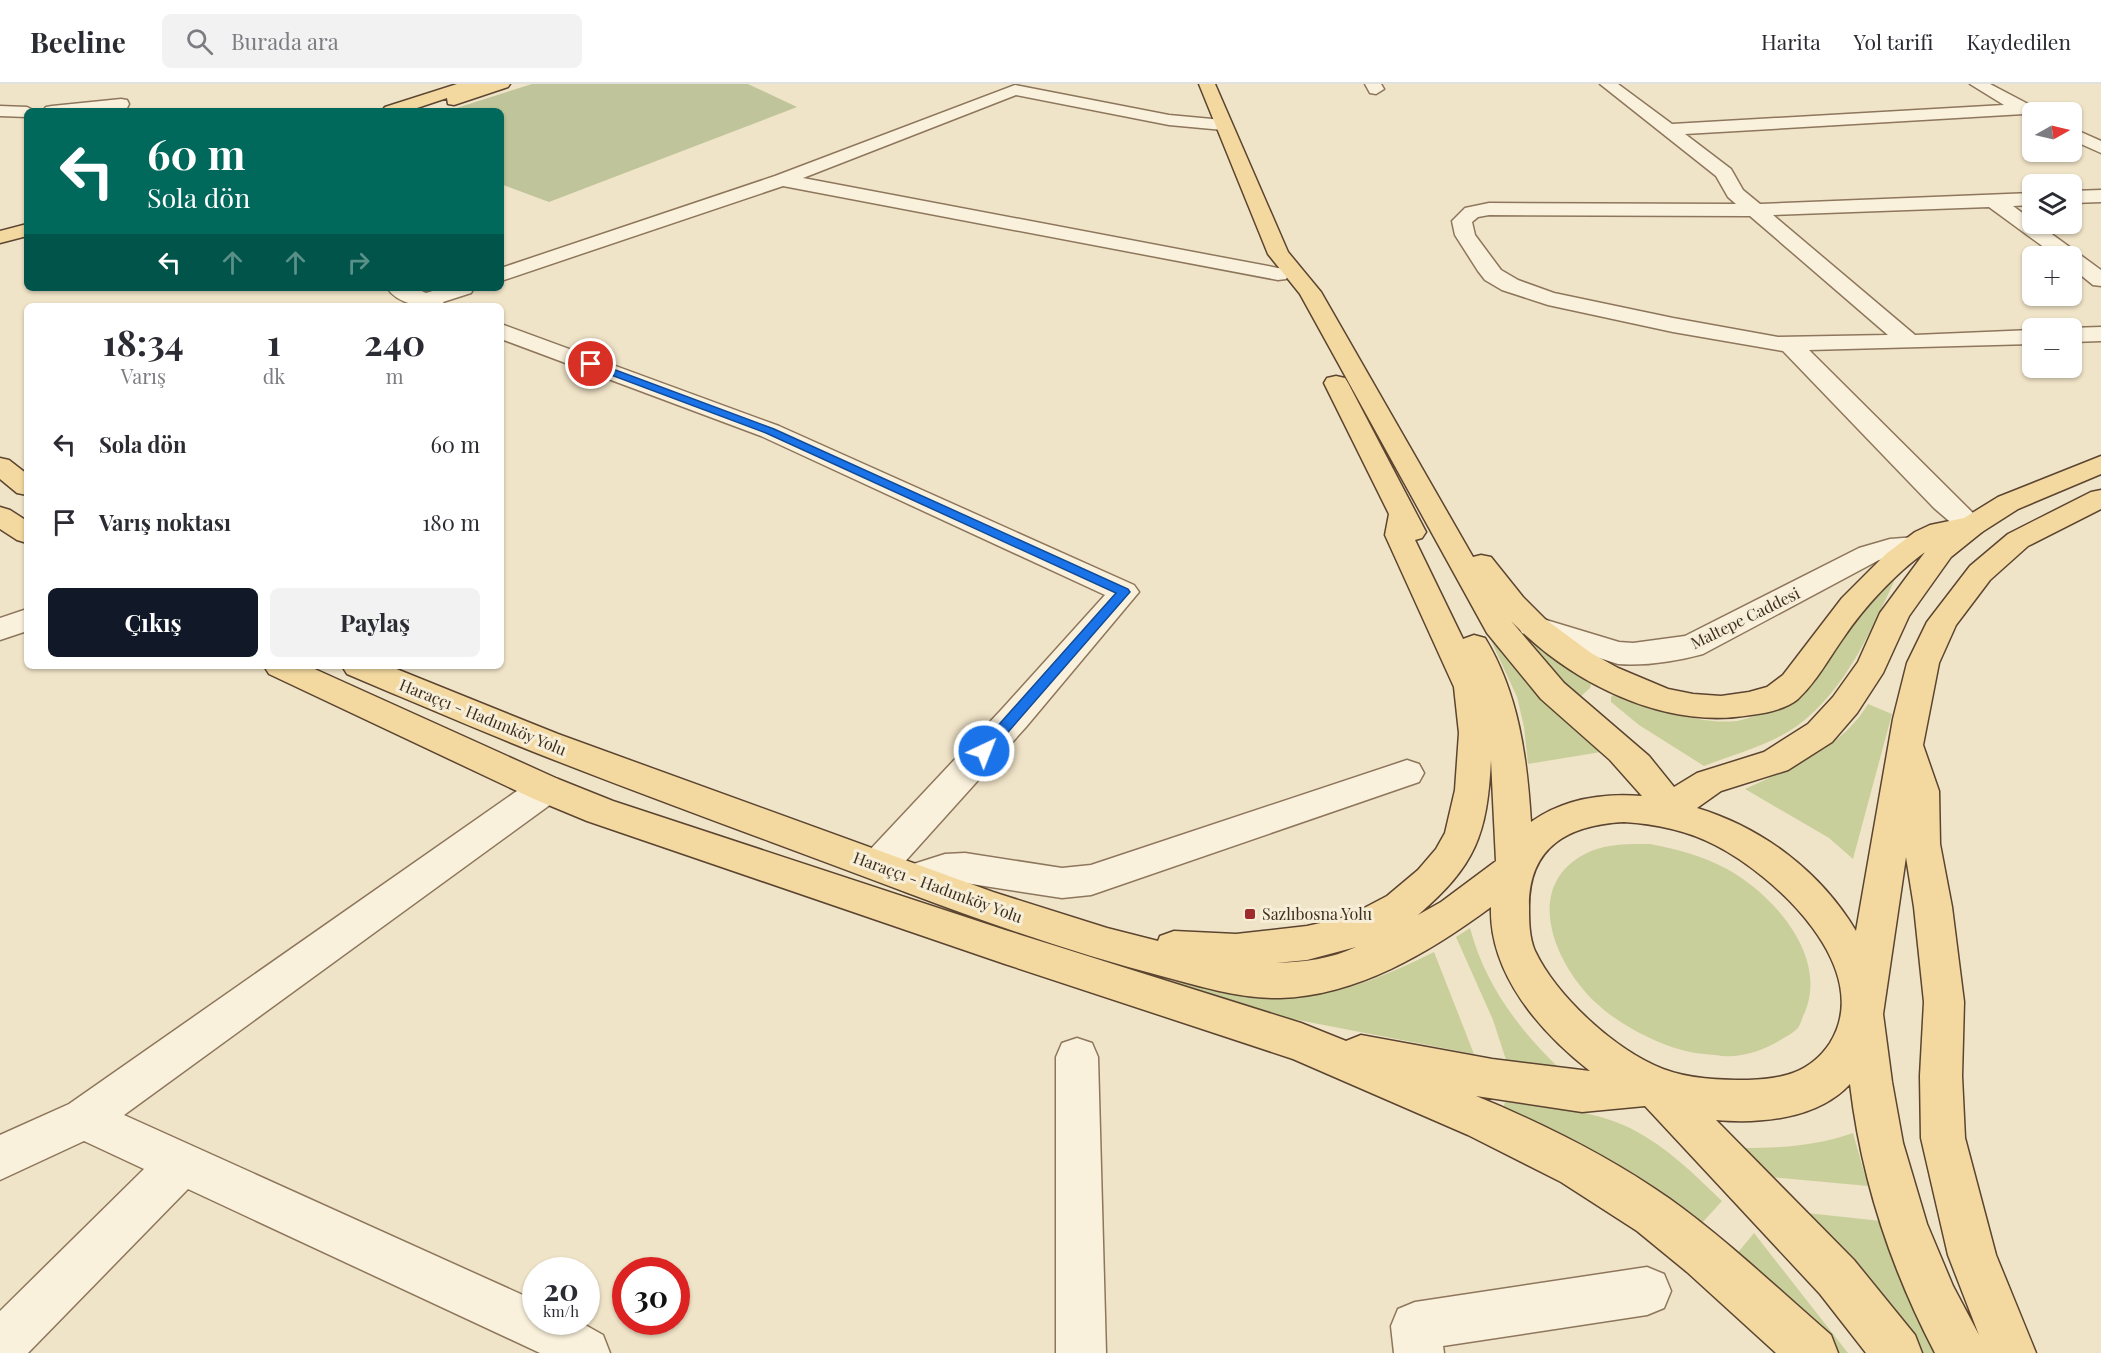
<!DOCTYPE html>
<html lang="tr">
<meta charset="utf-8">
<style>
:root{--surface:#fff;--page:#f2f2f3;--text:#2b2b33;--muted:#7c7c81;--line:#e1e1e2;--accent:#111827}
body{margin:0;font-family:"Playfair Display",serif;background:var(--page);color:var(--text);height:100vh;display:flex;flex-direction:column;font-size:22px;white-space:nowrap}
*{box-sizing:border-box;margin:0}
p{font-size:20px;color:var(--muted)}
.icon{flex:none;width:33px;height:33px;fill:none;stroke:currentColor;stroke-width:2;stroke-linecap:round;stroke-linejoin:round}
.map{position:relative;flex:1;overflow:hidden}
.side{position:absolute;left:24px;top:219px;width:480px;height:366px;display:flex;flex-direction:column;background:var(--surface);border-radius:9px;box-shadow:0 2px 4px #0004}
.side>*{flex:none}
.banner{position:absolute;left:24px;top:24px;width:480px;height:183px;border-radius:9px;box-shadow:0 2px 4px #0004;background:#00695c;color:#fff;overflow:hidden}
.needle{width:39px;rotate:82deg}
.controls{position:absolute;left:2022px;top:18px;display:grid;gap:12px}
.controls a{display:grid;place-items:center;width:60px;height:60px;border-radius:9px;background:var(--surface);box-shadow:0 2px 4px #0004;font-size:30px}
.speed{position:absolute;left:522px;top:1173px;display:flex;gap:12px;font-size:30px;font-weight:700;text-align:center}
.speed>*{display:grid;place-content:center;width:78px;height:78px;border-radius:50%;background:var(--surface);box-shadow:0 2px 4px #0004;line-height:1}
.speed small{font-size:15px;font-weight:400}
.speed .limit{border:9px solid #d22;background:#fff;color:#111}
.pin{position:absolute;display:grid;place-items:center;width:51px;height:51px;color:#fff;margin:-26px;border:3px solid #fff;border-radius:50%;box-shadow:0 2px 6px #0007}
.me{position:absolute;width:66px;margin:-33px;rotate:43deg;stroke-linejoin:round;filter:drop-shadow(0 0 4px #0008)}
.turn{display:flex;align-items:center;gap:21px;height:126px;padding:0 24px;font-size:27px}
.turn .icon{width:78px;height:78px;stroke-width:2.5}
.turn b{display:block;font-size:42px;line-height:51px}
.lanes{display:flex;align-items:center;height:57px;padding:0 24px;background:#0003;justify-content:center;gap:30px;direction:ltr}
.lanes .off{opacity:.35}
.eta{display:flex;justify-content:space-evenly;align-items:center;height:102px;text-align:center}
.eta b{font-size:36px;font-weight:700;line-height:42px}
.primary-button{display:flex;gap:12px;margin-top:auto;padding:12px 24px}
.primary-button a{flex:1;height:69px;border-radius:9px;background:var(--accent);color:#fff;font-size:24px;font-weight:700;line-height:69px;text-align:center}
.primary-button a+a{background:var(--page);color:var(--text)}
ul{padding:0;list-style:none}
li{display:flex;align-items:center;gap:18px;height:78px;padding:0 24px}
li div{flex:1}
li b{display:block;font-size:22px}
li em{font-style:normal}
header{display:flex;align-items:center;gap:36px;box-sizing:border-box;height:84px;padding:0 30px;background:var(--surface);border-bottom:2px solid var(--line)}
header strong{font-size:28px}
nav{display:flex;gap:33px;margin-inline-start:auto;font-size:21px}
.search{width:420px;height:54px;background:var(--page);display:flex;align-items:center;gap:15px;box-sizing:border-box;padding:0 21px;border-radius:9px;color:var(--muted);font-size:22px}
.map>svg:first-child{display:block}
.green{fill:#c9cf9b}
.cemetery{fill:#bfc49a}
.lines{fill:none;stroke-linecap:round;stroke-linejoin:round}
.minor-casing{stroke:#8d765c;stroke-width:3}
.major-casing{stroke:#5b4430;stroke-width:3}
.minor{fill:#faf1dc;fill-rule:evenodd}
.major{fill:#f3d9a0;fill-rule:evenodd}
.route{fill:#1a73e8;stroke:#114b97;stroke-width:1.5}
.poi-dot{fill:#9e2a2b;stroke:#f7eed8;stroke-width:2}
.labels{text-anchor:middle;stroke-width:6;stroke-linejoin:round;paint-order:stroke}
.street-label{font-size:16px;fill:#3d2e20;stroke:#f7eed8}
.poi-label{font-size:16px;fill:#3d2e20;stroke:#f7eed8;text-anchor:start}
</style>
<header>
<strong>Beeline</strong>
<div class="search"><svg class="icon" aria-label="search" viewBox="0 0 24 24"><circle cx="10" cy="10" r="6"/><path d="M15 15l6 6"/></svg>Burada ara</div>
<nav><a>Harita</a><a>Yol tarifi</a><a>Kaydedilen</a></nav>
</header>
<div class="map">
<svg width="2101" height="1269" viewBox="0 0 2101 1269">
<rect width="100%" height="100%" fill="#f0e4c8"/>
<!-- green -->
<path class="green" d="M1899,487C1873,541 1848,605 1797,642C1770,661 1735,670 1704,682L1639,641L1611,618V613L1618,606C1655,623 1695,641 1737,637C1748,635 1758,630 1768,627Z
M1483,539L1538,608L1601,668L1528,680L1524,643L1517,613Z
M1523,548L1593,594L1590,604L1579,614L1551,585Z
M1868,620L1892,630L1853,775L1829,754L1745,705C1791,683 1841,665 1868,620Z
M1650,760C1677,765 1703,772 1727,785C1774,811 1828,872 1805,928C1802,933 1801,941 1797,945C1793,949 1787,952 1782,955C1766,966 1742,974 1722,972C1709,970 1694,970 1682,966C1652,958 1617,939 1595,918C1556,881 1522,805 1583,771C1604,759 1628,760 1650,760Z
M1470,844C1485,900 1517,943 1558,983L1557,988L1507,979L1493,936L1456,853Z
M1434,868L1474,970L1241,925L1167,903L1171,897C1211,904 1263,914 1304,911C1350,908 1393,888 1434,868Z
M1506,1016C1548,1023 1594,1026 1632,1045C1667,1063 1694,1090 1722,1117L1693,1149L1500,1031Z
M1853,1049L1868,1102L1770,1093L1741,1064C1780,1064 1816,1062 1853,1049Z
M1807,1129L1881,1137L1938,1269H1922Z
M1754,1149L1848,1269H1830L1730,1178Z"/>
<!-- cemetery -->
<path class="cemetery" d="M532,0H748L797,23L549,118L501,100V27H447Z"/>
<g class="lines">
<!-- minor casing -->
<g class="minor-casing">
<path id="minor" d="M1365,0H1381L1384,5L1376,10L1370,9Z
M1600,0H1618L1672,40L2004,21L1970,0H1990L2030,21L2033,25L2030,29L2024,30L1685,50L1731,85L1743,106L1760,120L2032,109V121L2013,122L2032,136V140H2038L2101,186V202L2093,201L2072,184V172H2056L1989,123L1773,131L1915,251L2032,246V260L1809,266L1986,442L1982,448L1972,451L1962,448L1934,424L1783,267L1673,248L1548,221L1502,206L1485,196L1478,187L1455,151L1452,137L1465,124L1489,119L1736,120L1728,113L1716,92ZM1489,131L1750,132L1888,251L1778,253L1673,234L1554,209L1518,196L1501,186L1475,151L1472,138L1478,133Z
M1015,1L1169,31L1223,36L1229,37L1232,41L1229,45L1223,46L1169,41L1016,11L803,94L1278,184L1286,185L1289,190L1286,195L1278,196L783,102L501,197V184L775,92Z
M121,15L127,16L129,20L127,24L102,27H43L46,23L52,22Z
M0,22L27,23L35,27H27V33L0,32Z
M2072,44L2101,57V69L2072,56Z
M2101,106V118L2072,119V107Z
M387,204H415L426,209L442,204H474L471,209L443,218L445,222C425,222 400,223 387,204Z
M501,240L779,342L1134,501L1139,508L1026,643L892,792L879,796L866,792L861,781L866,770L1002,625L1105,511L761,352L501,255Z
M2101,243V257L2072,258L2070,244Z
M1916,453L1926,456L1930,462L1926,468L1879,476L1703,570C1677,577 1645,582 1618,580L1522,549L1518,542L1522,535L1533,532L1619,558L1633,559L1685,552L1859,464L1890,455Z
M27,525V547L0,556V534Z
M1407,676L1419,680L1424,689L1419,698L1091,811L1062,814L965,799L945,800L914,810L901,806L895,795L901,784L945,770L965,769L1062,784L1091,781Z
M546,692L558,695L563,705L558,715L124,1031L536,1217V1238H580L603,1251L610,1269H540L188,1105L28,1269H0V1227L144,1085L84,1057L0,1096V1051L69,1020L534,695Z
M1077,954L1092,959L1098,973L1106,1269H1056V973L1062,959Z
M1647,1183L1664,1190L1671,1207L1664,1224L1647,1231L1443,1262L1444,1269H1394L1391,1242L1398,1225L1415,1218Z"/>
</g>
<!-- major casing -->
<g class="major-casing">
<path id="major" d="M457,0H510L508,3L454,21L448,20L447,14L408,27H382L385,23Z
M1199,0H1215L1288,168L1321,208L1473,473L1481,471L1491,473L1523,513L1545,535L1591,569L1618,584L1668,605L1693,610L1721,612L1749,608L1767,603L1783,591L1842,514L1886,470L1915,448L1930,441L1964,434L1998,413L2101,372V390L2018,425L1982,448L1951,473L1909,532L1883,589L1857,629L1832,658L1788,686L1721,707L1697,724C1763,744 1821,788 1856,847L1893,635L1907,579L1927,538L1970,482L2008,450L2091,408L2101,406V425L2028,462L1990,496L1956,541L1939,579L1923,661L1939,707L1940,760L1952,823L1964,918L1962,992L1965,1054L1996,1171L2036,1269H1935C1891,1185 1861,1094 1850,1000C1818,1035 1760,1040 1716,1036L1854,1176L1915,1251L1922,1269H1866L1820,1210L1645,1022L1582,1028L1476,1012C1544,1040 1610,1073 1670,1115C1727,1156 1778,1205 1831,1251L1838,1269H1776L1687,1188L1637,1147L1561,1098L1468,1051L1293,975L1005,880L587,737L534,715L269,590L264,582H308L558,695L613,717L1005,846L1301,939L1346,957L1361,951L1492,975L1590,987C1540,948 1489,890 1491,823C1430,868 1357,912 1280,914C1241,915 1202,903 1165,893C1078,870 993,841 908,809C784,762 658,717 534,668C471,643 409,616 347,590L342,582H389L558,650L993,808L1107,844L1158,857L1160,852L1174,847L1236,850L1307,842L1347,833L1387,812L1418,786L1436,765L1445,749L1455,706L1459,649L1454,603L1385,451L1389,430L1324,299L1327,294L1336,292L1345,294L1348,299L1426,448L1422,454L1415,456L1463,555L1474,551L1485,554C1519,610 1527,674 1531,738C1563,715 1604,709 1642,712L1610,676L1541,615L1487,549L1300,210L1268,170ZM1925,468L1880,529L1858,578L1833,613L1808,640L1764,668L1697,689L1674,703L1649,672L1564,599L1511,537C1571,599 1664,646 1751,631C1767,629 1786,625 1798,615C1817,597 1829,574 1844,553C1865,522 1895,490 1925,468ZM1491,676L1496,777L1441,818L1418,831C1476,781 1487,751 1491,676ZM1624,738C1656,740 1686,746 1715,761C1776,792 1876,885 1830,959C1810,989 1782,995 1748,996C1720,996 1689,995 1663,985C1615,966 1557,913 1535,867C1529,853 1529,837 1529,822C1529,762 1569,741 1624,738ZM1906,773L1914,823L1924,918L1920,992L1921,1054L1948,1171L1979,1251L1953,1202L1927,1140L1903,1059L1892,998L1883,930ZM1356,863C1331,875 1304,878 1276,879L1307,876Z
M27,140V152L0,159V147Z
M0,374L9,376L27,390V411L17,409L0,395Z
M0,423L10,426L27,437V459L17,456L0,445Z"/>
</g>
<!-- minor -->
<use href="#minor" class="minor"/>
<!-- major -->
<use href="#major" class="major"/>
</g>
<!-- route -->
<path class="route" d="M587,278H594L774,345L1128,505L1130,508L989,670H979L977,667L979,663L1116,509L766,349L587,282Z"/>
<!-- markers -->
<rect class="poi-dot" x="1244" y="824" width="12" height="12" rx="3"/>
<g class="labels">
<!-- street labels -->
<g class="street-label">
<text transform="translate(1745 534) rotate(-26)" y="6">Maltepe Caddesi</text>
<text transform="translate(483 633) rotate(22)" y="6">Haraççı - Hadımköy Yolu</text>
<text transform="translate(938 803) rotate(20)" y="6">Haraççı - Hadımköy Yolu</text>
</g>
<!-- poi labels -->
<g class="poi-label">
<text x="1262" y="836">Sazlıbosna Yolu</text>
</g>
</g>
</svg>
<div class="controls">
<a><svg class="needle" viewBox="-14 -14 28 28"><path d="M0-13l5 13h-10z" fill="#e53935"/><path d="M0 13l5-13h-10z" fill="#7c7c81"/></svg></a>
<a><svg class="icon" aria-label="layers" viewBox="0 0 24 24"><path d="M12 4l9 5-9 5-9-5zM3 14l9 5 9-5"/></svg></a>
<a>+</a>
<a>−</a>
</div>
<div class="speed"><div>20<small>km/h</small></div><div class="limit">30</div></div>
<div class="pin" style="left:591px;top:280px;background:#d93025"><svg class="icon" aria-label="arrive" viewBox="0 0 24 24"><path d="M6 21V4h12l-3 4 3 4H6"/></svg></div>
<svg class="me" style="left:984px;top:667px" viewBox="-20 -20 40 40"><circle r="17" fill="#1a73e8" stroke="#fff" stroke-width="3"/><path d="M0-11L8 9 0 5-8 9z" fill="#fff"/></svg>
<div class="banner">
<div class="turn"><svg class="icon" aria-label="left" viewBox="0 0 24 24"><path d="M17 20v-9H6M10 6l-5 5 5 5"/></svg><div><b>60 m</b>Sola dön</div></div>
<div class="lanes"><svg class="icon" aria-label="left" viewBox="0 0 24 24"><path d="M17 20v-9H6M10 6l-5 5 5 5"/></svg><svg class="icon off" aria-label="ahead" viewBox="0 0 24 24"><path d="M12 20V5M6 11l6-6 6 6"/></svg><svg class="icon off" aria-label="ahead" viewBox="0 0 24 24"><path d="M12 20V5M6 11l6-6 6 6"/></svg><svg class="icon off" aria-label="right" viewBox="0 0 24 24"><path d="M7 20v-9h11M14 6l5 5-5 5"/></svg></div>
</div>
<section class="side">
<div class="eta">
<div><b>18:34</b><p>Varış</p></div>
<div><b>1</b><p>dk</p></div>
<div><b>240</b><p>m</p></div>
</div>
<ul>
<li><svg class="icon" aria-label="left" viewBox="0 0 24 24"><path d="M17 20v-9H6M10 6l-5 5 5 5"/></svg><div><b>Sola dön</b></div><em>60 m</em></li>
<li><svg class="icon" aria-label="arrive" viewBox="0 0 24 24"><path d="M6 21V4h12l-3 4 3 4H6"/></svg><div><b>Varış noktası</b></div><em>180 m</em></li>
</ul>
<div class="primary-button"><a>Çıkış</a><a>Paylaş</a></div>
</section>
</div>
